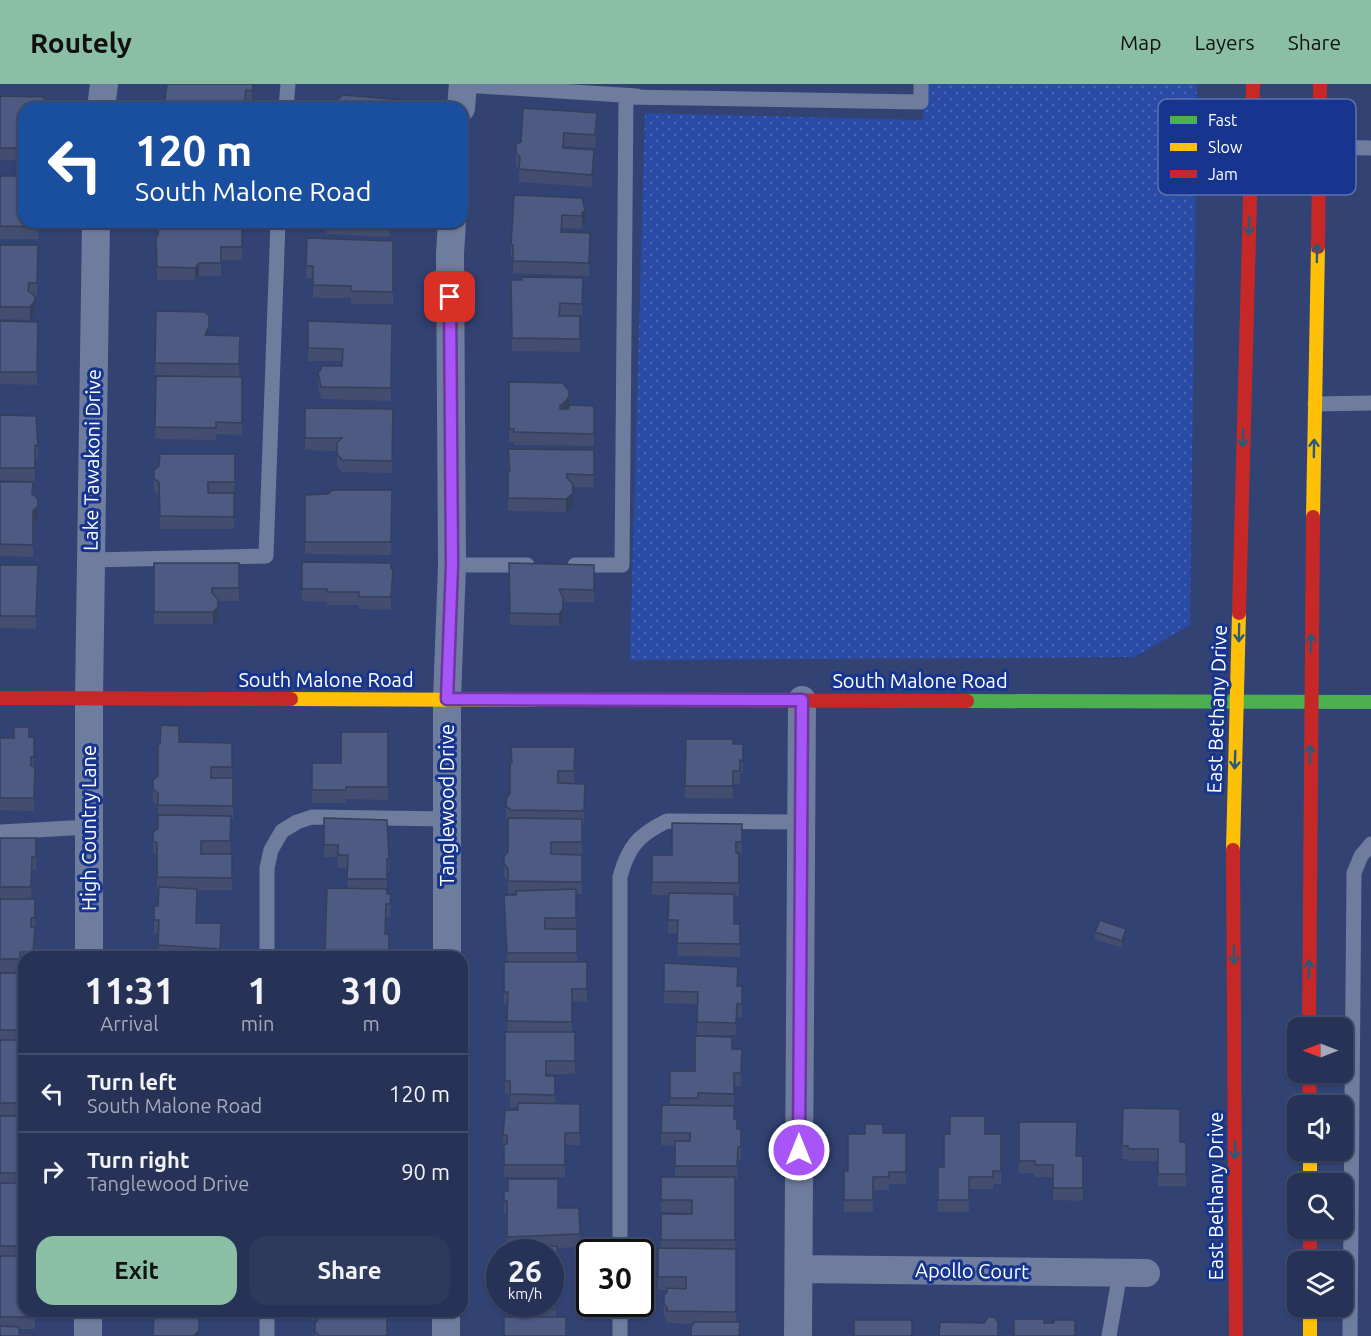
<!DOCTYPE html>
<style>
:root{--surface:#263256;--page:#2e3a5c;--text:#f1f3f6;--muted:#a4aab9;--line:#424d6c;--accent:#8abfa5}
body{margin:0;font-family:Ubuntu,sans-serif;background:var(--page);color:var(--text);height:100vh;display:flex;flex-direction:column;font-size:22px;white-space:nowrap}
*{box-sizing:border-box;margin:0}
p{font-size:20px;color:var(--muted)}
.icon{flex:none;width:33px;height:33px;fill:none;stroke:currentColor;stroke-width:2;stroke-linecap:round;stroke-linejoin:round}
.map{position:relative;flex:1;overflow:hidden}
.sheet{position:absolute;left:18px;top:867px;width:450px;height:366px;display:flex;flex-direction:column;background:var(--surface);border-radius:18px;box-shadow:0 2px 4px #0004,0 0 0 2px var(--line)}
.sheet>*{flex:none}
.hud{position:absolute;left:18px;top:18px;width:450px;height:126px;border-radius:18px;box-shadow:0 2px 4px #0004,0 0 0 2px var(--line);background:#1a4fa0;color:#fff;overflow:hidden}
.needle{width:39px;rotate:270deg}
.tools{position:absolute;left:1287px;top:933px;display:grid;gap:12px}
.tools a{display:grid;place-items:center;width:66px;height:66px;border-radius:12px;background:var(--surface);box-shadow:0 2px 4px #0004,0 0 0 2px var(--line);font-size:30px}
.speed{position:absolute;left:486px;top:1155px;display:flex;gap:12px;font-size:30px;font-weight:700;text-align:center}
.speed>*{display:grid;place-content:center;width:78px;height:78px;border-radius:50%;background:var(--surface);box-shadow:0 2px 4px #0004,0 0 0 2px var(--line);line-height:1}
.speed small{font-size:15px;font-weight:400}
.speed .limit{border:3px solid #111;border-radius:9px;background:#fff;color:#111}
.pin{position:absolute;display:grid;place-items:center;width:51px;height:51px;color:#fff;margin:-26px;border-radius:12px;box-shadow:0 3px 9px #0006}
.me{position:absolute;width:66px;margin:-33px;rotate:0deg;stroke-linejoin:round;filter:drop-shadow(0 0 4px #0008)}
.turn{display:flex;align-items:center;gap:21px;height:126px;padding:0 18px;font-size:27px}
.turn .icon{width:78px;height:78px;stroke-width:2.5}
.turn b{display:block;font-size:42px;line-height:51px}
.eta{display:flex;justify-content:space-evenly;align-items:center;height:102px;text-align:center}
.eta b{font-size:36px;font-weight:600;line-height:42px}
.action{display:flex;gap:12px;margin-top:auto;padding:12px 18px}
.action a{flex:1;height:69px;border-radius:18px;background:var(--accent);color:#111;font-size:24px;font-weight:600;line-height:69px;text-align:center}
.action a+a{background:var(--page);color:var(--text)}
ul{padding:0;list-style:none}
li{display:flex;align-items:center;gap:18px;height:78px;padding:0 18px;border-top:2px solid var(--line)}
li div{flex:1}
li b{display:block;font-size:22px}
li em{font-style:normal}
header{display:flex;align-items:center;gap:36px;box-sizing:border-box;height:84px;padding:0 30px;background:var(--accent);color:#111}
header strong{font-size:28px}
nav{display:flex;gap:33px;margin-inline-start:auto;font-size:21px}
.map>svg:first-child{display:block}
.grass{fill:url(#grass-dots)}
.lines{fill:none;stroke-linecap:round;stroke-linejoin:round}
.lane{stroke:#6e7c9e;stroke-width:15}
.street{stroke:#6e7c9e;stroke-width:28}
.fast{stroke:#4caf50;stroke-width:14}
.slow{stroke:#ffc107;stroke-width:14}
.jam{stroke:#c62828;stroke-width:14}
.wall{fill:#424d6f}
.shaded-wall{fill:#363f5a}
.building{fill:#4d5a81;stroke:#363f5a;stroke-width:1.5}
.oneway{stroke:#275a7b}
.route-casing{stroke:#6d37a1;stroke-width:15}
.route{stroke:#a855f7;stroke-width:10}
.labels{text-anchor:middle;stroke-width:6;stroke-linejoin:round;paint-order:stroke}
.street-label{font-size:20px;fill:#fff;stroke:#17358e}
.key{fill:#17358e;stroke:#5d72b0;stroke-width:1.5}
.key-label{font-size:16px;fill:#fff}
</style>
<header>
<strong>Routely</strong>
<nav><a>Map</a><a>Layers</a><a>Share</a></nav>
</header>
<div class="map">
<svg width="1371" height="1252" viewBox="0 0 1371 1252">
<defs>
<pattern id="grass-dots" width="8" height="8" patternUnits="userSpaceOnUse" patternTransform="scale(1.5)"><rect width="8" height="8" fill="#2a4ba5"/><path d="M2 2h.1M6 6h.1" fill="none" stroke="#4a66b2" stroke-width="1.8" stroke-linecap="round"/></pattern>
</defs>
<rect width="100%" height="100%" fill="#324273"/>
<!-- grass -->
<path class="grass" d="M925,0H1197L1190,541L1134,573L630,576L645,29L923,36Z"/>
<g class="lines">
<!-- lane -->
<path class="lane" d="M463,1L637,12
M286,24L288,0
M1319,63L1371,64
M1315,320L1371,319
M91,476L266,472L278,138
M452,481H527
M575,481H622L626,13L921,18V0
M0,748L89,743
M267,873V784L271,766L282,747L297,738L312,733L447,735
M620,1168V793C628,763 638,751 667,737L802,738
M267,1252V1227
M620,1252V1220
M1109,1252L1120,1189
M1350,1252L1354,789L1361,772L1371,760"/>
<!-- street -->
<path class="street" d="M101,24L104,0
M461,24L463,0
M89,873V615L96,138
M447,873V615L452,481L450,169L452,138
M799,1185L1146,1189
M88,1252V1227
M446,1252V1227
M798,1252L802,616"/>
<!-- fast -->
<path class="fast" d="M967,617L1371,618"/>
<!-- slow -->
<path class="slow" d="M1313,433L1318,163
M291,615L537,616
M1233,766L1239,529
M1310,1066V1100
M1310,1222V1252"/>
<!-- jam -->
<path class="jam" d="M1318,163L1320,0
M1239,529L1253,0
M0,614L291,615
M537,616L967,617
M1233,766L1236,1252
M1309,944L1313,433
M1309,988L1310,1022
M1310,1144V1178"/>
</g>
<!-- wall -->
<path class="wall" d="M167,0H255L252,19L246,18V24H164Z
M0,12L24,24V76H0Z
M597,42L595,64L564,62V64L594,79L592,103L519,98V85L516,82V60Z
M0,92L39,138L38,155H0Z
M582,114L585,139L582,141V145L562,144V148L590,149L589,192L513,189V173H511V161Z
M242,138V176H221V192H199L195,196H157L156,152Z
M326,138H390V153L326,150Z
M307,154L393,157V220H351V214H313V194H306Z
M0,161H38L37,212H34L35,229L30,236L0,235Z
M583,194L582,232H560H580V268L512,267L511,196Z
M156,227L209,251L240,252L239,293L155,291Z
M0,237L38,238L37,301L0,300Z
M308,237L392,240L391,317L321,315L318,300V288L321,286L342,282V277H308Z
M156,292L242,293V351L216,350V356L155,355Z
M509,298L569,323L594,322V362L514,361V358H509Z
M305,324L393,325L392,389L342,388L337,383V367L305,366Z
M0,331L38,362V374H35V397L0,396Z
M508,365L594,366V403H573V422L566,428L508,427Z
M235,370L234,445H160L159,410L154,407V386Z
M0,398L33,410L38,435L33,440V473L0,472Z
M392,406L391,471L305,470V411Z
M302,478L391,485L393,498L391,526L359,525V521H327V518L302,517Z
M154,479H239V517H218V536L213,540H154Z
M509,479L594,481V518H563V537L559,542L510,541Z
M0,481H38L36,545L0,544Z
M388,648V716L346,715V719H312V679H341Z
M34,653V683H35L34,727L0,726V654Z
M686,655L733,660H743V689H740V700H733V715L685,714Z
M179,658L232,659V694H233V735H231L230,770L201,769L232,770V806H197L196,839H221L220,873H158L159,849H154V822H158L159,805H157V771L153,769V748L158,745V722L153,717V696L158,692L160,660Z
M511,663H575L574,699L585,700L584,739H582V810H576V845H577V878H587V918L572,917V948H575V990H546V992H555V1019L580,1020V1061H565V1093H504V1063H503V1051L518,1026V1023H510V1010H505V948H507L508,920H504V878H507L504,811H516V809H508V797L504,793V772L508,768V736L506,734V722L510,710Z
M324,734L389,775V788H387V810H391L390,833H386L385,850H389V873H325V867L347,805L348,784H338V773H324Z
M742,740V770H739V812H734V840H740V873L677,872L678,849H668L669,811H652V771H672Z
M0,754H36V785H32L31,815H35V856L34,873H24V880H20V888H0Z
M1095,848L1126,851L1122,864L1095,855Z
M0,889H24V1031H0Z
M738,902L742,915V933H737L736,951H697V920L664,919V907Z
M732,965H742L741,1002H734V1035L737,1045H741V1076H738L737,1095H735V1165H736V1238L693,1240L667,1239V1235L664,1232V1211L667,1208V1206H658V1193L661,1164V1130H692V1129L661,1128V1093H675V1062L661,1061V1049L670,1021V987H695Z
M1123,1024L1180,1058H1186V1102H1158V1077H1128V1075H1122Z
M0,1032H24V1227H35V1245H19V1250L0,1252Z
M1019,1038L1077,1072H1083V1117L1053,1116V1093H1035V1089H1019Z
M883,1049H906V1100H889V1106H873V1128H844V1087H848Z
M985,1050H1001V1100H993V1105H969V1128H938V1083H944Z
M504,1107L558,1124H579L580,1163L557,1164L556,1233H519V1220H550L507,1162V1130H504Z
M153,1227H236V1233L196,1232L199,1252L154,1232Z
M310,1227H385L387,1252H315V1239L317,1237V1236H310Z"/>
<!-- shaded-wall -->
<path class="shaded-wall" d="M253,0H255L252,19V7Z
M246,6V24H244Z
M594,66V79L592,103V91Z
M585,126V139L582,141V129Z
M199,179V192L195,196V184Z
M35,217V229L30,236V223Z
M209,242V254L205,251Z
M569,313V326L562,334V321Z
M573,409V422L566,428V415Z
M38,422V435L33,440V473V427Z
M393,485V498L391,526V513Z
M218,523V536L213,540V528Z
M563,525V537L559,542V530Z
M35,843V856L33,873V868Z
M1126,845V851L1122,864V857Z
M199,1247V1252H195V1250Z"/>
<!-- building -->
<path class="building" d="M167,0H253L252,7L246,6L244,24H227L205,21V24H180L164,22Z
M343,11L403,16L402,24H337V16Z
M0,12L44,13V24H24V64H0Z
M523,24L597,29L595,51L564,49L563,64L594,66L592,91L519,85L520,73L516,69V60L521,58Z
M0,92H24V138H38V143L0,142Z
M514,111L582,114L585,126L582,129V132L562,131L561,148L590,149L589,179L513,177V161H511Z
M159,138H242V163H221V179H199L195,184L157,183L156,152H158Z
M333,138H390V141Z
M307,154L393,157V208L351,207V202L313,201V182H306Z
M0,161H38L37,199H29L28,207L35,212V217L30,223H0Z
M522,193L583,194L582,220L560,219L559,232H580V255L512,254L511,196H522Z
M156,227L205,228L209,232V242L205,251L240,252L239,280L155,279Z
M0,237L38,238L37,288H0Z
M308,237L392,240L391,304L321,303L318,288L321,286V282H342L343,265L308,264Z
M156,292L242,293V339L216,338V344L155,343Z
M509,298L563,299L569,307V313L562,321H560V325H568L570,321L594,322V350L514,348V345H509Z
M305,324L393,325L392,377L342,376L337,370V359L342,354H305Z
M0,331L36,332L38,362L35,361V384H0Z
M508,365L594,366V391L567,390V394L573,400V409L566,415L508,414V387H510Z
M160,370H235V398H208V409H234V433L160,432L159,398L154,395V386L159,382Z
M0,398H33L32,410L38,415V422L33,427V461L0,460Z
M332,406H392L391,458H305V411L328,410Z
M302,478L391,479V485H393L391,513H359V508H327V505H302Z
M154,479H239V504H212V509L218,515V523L213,528H154Z
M509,479L594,481V506L559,505L563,514V525L559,530L510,529Z
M0,481H38L36,532H0Z
M161,641L179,642V658L232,659V683H211V694H233V722L158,721V709L153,705V696L158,692V660H160Z
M14,643H29V653H34V673H31V682L35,683L34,714H0V654H14Z
M341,648H388V703H346V706H312V679H341Z
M686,655H733V660H743V677L740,676V687H733V702H685Z
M511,663H575L574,687H558V699L585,700L584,727L511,726L506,722L507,713L510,710V679H512Z
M158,731L231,732L230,757H201V770H232V794L157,793V759L153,757V748L158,745Z
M324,734L387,736L389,775H387V795H347L348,771H338V761H324Z
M508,734L582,735V758H551V770L582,771V798L508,797V785L504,780V772L508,768Z
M672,739L742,740V758H736V769H739V799L652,798V771H672Z
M0,754H36V773H32L31,803H0Z
M159,803L197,805L196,839H221L220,865L158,861L159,836H154V822H158Z
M327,804L387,805V810H391L390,820H386L385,850H389V868L325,867Z
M576,805V834H545V845H577V869H507L504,811H516V807Z
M669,809L734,810V840H740V860L677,859L678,836H668Z
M0,815H35V834H31V843H35L33,868H20V875H0Z
M1100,836L1126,845L1122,857L1095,848Z
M504,878H587V905H572V938L507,937L508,908H504Z
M664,879L738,883L737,902H742V920H737L736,939L697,938L698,908L664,907Z
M0,889H24V946H0Z
M505,948H575V977H546V992H555V1011L510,1010V997H505Z
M695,952L732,953V965H742L741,989H734V1010L698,1009V1014H670V987H695Z
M0,956H24V1019H0Z
M518,1019L580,1020V1049H565V1081H504V1060H507V1051H503L505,1026H518Z
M662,1021L734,1022V1035H737V1045H741V1063H738L737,1082H675V1057H690V1049H661Z
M1123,1024L1180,1025V1058H1186V1090H1158V1065H1128V1062H1122Z
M0,1032H24V1089H0Z
M950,1032H985V1050H1001V1087H993V1093H969V1116H938V1083H944V1050H950Z
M1019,1038H1077L1076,1072H1083V1104H1053V1081H1035V1077H1019Z
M865,1040H883V1049H906V1088H889V1093H873V1116H844V1087H848V1050H865Z
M661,1093H735V1156H661V1130H692V1116H661Z
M508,1095H558V1124H579L580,1150L507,1153V1117H504V1107H508Z
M0,1099H24V1162H0Z
M504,1162H557L556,1225H519V1220H550V1168H504Z
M658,1164L736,1165V1228L667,1227V1223L664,1220V1211L667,1208V1204L686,1205V1193H658Z
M0,1172H24V1227H35V1233H0Z
M154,1232H195L199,1236V1247L195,1250V1252H153Z
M317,1233H387V1252H318V1250L315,1248V1239L317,1237Z
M504,1233H566V1252H504Z
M988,1233H995L998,1239V1252H939L940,1238L984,1239Z
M1014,1235H1044V1239H1054V1236H1075V1252H1014Z
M854,1236H912V1252H854Z
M694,1238H740L739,1252H691V1243Z
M0,1242L19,1243V1250H32V1252H0Z"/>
<!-- one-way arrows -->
<defs><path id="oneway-shaft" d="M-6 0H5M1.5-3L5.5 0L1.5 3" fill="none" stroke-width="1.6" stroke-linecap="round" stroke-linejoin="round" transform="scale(1.5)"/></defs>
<g class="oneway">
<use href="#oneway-shaft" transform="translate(1249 142) rotate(91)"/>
<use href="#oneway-shaft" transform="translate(1317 169) rotate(-89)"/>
<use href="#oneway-shaft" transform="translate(1243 354) rotate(91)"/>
<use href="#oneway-shaft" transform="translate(1314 364) rotate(-89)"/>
<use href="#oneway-shaft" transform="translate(1239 549) rotate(91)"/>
<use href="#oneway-shaft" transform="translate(1311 559) rotate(-89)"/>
<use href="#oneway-shaft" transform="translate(1310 670) rotate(-90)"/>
<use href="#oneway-shaft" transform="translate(1235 676) rotate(92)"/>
<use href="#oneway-shaft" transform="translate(1234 871) rotate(90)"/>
<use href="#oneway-shaft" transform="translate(1309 885) rotate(-90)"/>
<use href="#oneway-shaft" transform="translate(1235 1066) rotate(90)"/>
</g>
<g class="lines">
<!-- route casing -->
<g class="route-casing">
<path id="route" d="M450,213L452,481L447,615L802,616L799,1066"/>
</g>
<!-- route -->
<use href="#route" class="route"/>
</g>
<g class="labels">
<!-- street labels -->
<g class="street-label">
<text transform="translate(92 376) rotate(-89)" y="7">Lake Tawakoni Drive</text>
<text x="326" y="603">South Malone Road</text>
<text x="920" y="604">South Malone Road</text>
<text transform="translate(1217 625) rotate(-88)" y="7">East Bethany Drive</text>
<text transform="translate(447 721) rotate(-90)" y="7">Tanglewood Drive</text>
<text transform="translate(89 744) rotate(-90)" y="7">High Country Lane</text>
<text transform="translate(1216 1112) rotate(-90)" y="7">East Bethany Drive</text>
<text transform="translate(972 1187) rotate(1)" y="7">Apollo Court</text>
</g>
</g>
<!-- legend -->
<rect x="1158" y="15" width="198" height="96" rx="9" class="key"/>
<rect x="1170" y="32" width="27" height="8" fill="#4caf50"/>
<rect x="1170" y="59" width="27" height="8" fill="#ffc107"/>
<rect x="1170" y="86" width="27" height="8" fill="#c62828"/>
<g class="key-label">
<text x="1208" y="42">Fast</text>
<text x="1208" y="69">Slow</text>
<text x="1208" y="96">Jam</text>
</g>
</svg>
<div class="tools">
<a><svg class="needle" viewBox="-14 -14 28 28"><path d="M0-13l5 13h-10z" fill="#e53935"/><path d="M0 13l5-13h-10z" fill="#a4aab9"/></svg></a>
<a><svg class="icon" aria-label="sound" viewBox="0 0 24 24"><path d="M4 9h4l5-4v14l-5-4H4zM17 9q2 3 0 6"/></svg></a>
<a><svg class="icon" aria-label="search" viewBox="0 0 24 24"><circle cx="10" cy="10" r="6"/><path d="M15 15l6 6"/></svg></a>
<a><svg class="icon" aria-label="layers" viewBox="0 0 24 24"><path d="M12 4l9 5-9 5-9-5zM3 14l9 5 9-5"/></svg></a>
</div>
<div class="speed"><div>26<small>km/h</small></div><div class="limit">30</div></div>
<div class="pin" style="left:450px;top:213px;background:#d93025"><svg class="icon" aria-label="arrive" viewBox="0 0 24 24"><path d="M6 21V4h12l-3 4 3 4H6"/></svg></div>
<svg class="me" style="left:799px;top:1066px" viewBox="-20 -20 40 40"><circle r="17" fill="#a855f7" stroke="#fff" stroke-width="3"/><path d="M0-11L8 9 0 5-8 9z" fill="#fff"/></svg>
<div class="hud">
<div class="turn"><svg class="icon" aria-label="left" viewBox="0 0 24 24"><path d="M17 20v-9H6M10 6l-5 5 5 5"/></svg><div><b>120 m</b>South Malone Road</div></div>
</div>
<section class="sheet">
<div class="eta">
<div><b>11:31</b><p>Arrival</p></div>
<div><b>1</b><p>min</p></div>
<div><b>310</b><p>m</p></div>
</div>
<ul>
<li><svg class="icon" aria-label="left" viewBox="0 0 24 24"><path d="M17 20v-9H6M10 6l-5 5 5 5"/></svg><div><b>Turn left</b><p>South Malone Road</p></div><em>120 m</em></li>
<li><svg class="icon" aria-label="right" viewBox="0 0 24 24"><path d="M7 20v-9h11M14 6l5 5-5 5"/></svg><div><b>Turn right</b><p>Tanglewood Drive</p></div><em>90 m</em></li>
</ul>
<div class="action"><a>Exit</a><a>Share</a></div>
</section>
</div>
